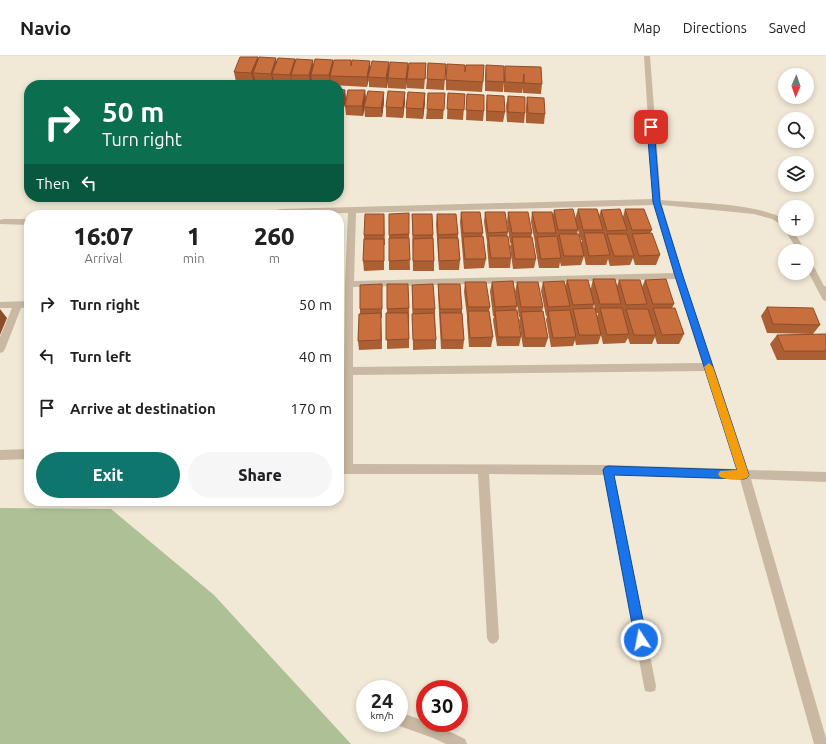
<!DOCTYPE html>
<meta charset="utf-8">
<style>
:root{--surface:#fff;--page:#f6f6f6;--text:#202124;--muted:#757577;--line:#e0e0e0;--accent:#0f766e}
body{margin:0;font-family:Ubuntu,sans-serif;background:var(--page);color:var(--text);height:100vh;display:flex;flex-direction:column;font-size:15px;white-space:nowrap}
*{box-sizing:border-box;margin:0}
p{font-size:13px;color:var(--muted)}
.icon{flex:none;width:22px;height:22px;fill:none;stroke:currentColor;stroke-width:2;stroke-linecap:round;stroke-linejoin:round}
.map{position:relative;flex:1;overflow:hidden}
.panel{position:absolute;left:24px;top:154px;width:320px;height:296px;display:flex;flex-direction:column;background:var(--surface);border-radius:16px;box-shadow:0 2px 6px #0003}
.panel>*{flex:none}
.guide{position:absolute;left:24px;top:24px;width:320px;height:122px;border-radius:16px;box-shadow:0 2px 6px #0003;background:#0b6e4f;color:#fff;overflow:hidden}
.needle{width:26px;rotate:182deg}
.controls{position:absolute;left:778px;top:12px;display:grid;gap:8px}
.controls a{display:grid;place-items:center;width:36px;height:36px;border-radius:50%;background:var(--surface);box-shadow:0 2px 6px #0003;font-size:20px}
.speed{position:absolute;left:356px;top:624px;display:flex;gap:8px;font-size:20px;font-weight:700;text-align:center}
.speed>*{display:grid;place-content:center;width:52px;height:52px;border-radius:50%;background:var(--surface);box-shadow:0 2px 6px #0003;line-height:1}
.speed small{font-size:10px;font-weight:400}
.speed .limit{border:6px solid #d22;background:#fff;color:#111}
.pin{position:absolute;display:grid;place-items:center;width:34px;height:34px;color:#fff;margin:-17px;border-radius:8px;box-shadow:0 2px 6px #0006}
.me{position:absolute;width:44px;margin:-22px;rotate:349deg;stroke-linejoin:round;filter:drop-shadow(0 0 3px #0008)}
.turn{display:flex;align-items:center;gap:14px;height:84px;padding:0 12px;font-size:18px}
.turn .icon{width:52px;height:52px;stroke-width:2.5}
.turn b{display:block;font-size:28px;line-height:34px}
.then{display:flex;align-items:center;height:38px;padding:0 12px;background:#0003;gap:8px;font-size:15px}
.eta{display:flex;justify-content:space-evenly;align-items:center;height:68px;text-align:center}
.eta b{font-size:24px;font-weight:800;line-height:28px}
.button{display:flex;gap:8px;margin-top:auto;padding:8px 12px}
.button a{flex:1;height:46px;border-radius:24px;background:var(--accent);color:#fff;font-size:16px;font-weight:800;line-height:46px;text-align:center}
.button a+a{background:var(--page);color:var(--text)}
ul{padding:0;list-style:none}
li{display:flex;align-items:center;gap:12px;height:52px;padding:0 12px}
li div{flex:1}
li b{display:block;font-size:15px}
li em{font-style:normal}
header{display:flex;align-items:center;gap:24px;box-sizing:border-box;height:56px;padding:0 20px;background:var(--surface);border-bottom:1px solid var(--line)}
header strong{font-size:19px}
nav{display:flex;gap:22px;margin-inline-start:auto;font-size:14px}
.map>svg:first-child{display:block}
.green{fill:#adc096}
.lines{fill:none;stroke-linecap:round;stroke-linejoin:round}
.minor{fill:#c9b8a2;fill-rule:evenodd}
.wall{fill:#ad5f34;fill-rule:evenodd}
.shaded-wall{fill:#8d4d2b}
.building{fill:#c96e3d;stroke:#8d4d2b}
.route{fill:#1a73e8;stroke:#114b97}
.slow{fill:#f59e0b}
</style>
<header>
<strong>Navio</strong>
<nav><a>Map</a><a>Directions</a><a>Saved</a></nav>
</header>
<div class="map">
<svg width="826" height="688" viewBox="0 0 826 688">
<rect width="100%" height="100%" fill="#f1e8d6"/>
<!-- green -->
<path class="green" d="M0,452L111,453L214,539L351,688H0Z"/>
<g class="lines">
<!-- minor -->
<path class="minor" d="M644,0H650L661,144C692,147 761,147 785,164V171L772,163L754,158L662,149L683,220L748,414L826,416V426L751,423L826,682V688H814L740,423L614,419L656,630L655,635L650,636L645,635L644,630L604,419L489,418L499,582L497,586L493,588L489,586L487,582L478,418H339V408H343L345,228L348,157L261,159L262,157L281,153L653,143ZM654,149L674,217L354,225L356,157ZM676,223L703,307L353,311V231ZM705,315L737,413L608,409L353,408V319Z
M3,163H29V169L0,168V164Z
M785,171V173H792L806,195H798L784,173Z
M807,202L810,203L824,230H826V245L823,244L807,214Z
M29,245V251L21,252L5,293L3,296L0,297V281L12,252H0V246Z
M29,393V403L0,404V394Z
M399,656L425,665V667L436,669L465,683L467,688H446L433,682L394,668L399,667Z"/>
</g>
<!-- wall -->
<path class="wall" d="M295,3V5L314,9L333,7H352L370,13H408L426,7L424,33L407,32V26L406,33L388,32V25L387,32L369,31V24L367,31L331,29V26L330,29H312V24L310,29H292V27V28H274V25L273,28L255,27V24L254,27L236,26L234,16L258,4L277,5Z
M446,8L444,34L426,33L427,23Z
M486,9L504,26L503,36L485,35V19Z
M505,10L542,28L541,38L523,37V32L522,37L504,36V20Z
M465,15L483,26L482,36L446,34V24Z
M339,33L345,34L346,44L342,59H339Z
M365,34L366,44L363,60L346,59L345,50Z
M405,36V46L403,62L386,61V51Z
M425,37V47L423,63L406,62V52Z
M445,37L443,63H426L427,53Z
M448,37L465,38L463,64L447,63Z
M467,38L484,55L483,65L466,64Z
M487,39L505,56L503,66L486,65V49Z
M508,40L525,57L524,67L507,66L506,50Z
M527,41L545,58L544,68L526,67V51Z
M384,46L382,61H365L364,51Z
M578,153L599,160L601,154L623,161L625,153L652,174L650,177L660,199L656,209H635L633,202L630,209L610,210L608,203L606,209H586L584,200L581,209L561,210L560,206L559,212H539L535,190V187L531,166L532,156L553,159L554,154L575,163ZM578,174L581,184H582L581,187L577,178Z
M461,156L483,177L482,180L486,203L484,212L464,213L460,166Z
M485,156L508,176L507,180L511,202L510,212H489L487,190V186L484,166Z
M508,156L532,177L531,181L536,203L534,212L513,213L510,191L511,187H510L507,166Z
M384,158L385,189H384V214L364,215L363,205L364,179Z
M389,158L409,178L410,214H389Z
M412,158L433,179L434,205V215H413Z
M437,158L458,178V182L460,204L459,214H439L436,168Z
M339,192H342L344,202L343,218H339Z
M593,223L617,230L619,224L642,231L645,224L674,248L672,252L684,278L679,288H657L655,281L652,288H630L628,282L625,287L603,288L601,279L598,288L576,289L575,284L573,290L551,291L546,264L547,260H546L541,235L543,226L565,231L567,224L591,232ZM594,248L596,257H598L597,261L593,252Z
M465,226L490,251L489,255L493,281L491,291H469L467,265V260L464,236Z
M492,226L517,250L516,254L521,281L519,290H497L493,264L494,260H493L490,235Z
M517,226L543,251L542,255L548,282L545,291H523L519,265L520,261H519L515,236Z
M382,228V262H381L382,293L359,294L358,285L360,258V253Z
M387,228L409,252V292L387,293Z
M438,228L462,253V257L464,284L463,293H441L438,238Z
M412,229L435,253V260L436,284V293L413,294Z
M767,251L820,269L813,278L767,277L761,260Z
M339,268L342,277L341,295H339Z
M826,278V304H777L770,288L777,279Z"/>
<!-- shaded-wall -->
<path class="shaded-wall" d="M258,1L260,11L253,17L255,24L254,27L251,17Z
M276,2L278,12L272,18L274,25L273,28L271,18Z
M295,3L297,13L291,19L292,27V28L290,19Z
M313,4L314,13L311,19L312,24L310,29L309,19Z
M333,4L334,13L330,20L331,26L330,29L329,19Z
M370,5V15L368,21L367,31V21Z
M389,6V16L388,22L387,32L386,22Z
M408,7V17L407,23L406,33V23Z
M426,7V17L424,33L425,23Z
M345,34L346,44L342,59V49Z
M365,34L366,44L363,60L362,50Z
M384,36V46L382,61L381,52Z
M405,36V46L403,62V52Z
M425,37V47L423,63V53Z
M342,192L344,202L343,218L342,208Z
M0,253L7,262L0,279Z
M381,257V267L382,293L381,284Z
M341,268L342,277L341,295L340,286Z"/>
<!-- building -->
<path class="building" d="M240,1H258L251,17L234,16Z
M259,1L276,2L271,18L253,17Z
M278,2L295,3L290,19L272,18Z
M296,3L313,4L309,19H291Z
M315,3L333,4L329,19H311Z
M334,4H351V10L352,4L370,5L367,21L330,20Z
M372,5L389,6L386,22L368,21Z
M390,6L408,7L406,23L388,22Z
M409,7H426L425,23H407Z
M428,7L446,8L445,24L427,23Z
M447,8L465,9V16L466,9H484L483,26L446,24Z
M486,9L504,10V26L486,25Z
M505,10L541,11L542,28L524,27V18L523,27L505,26Z
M339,33L345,34L342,49H339Z
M348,34H365L362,50H345Z
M368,35L384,36L381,52L364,51Z
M388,35L405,36L403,52L386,51Z
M408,36L425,37L423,53L406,52Z
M428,37H445L444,54L427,53Z
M448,37L465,38L464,54L447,53Z
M467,38L484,39V55L466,54Z
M487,39L504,40L505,56L487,55Z
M508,40L525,41V57L508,56Z
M527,41L544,42L545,58L528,57Z
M573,153L578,174H558L554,154Z
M578,153H597L603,174H583Z
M620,153L627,174L607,175L601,154Z
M625,153H644L652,174H632Z
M461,156H480L483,177H463Z
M485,156H505L508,176L488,177Z
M508,156H528L532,177H512Z
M532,156H552L556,177H537Z
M409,157V178L389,179V158Z
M365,158H384V179H364Z
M412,158H432L433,179H413Z
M437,158H456L458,178L438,179Z
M584,177H604L610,199L589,200Z
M652,177L660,199L639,200L632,178Z
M559,178H579L584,200H564Z
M607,178H627L634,200H614Z
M483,180L486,203H465L463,181Z
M488,180H508L511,202H491Z
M557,180L561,202L541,203L537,181Z
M512,181H532L536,203H515Z
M389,182H409L410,204L389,205Z
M433,182L434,205H413V183Z
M438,182H458L460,204L439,205Z
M364,183H384V205H363Z
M339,192H342V208H339Z
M593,223H615L621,248H600Z
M666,223L674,248H653L645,224Z
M567,224H588L594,248L573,249Z
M619,224H640L647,248L626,249Z
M513,225L517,250L495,251L492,226Z
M564,225L570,250L548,251L543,226Z
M465,226H486L490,251H468Z
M517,226H538L543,251H521Z
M382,228V253H360V229Z
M387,228H408L409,252L387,253Z
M433,228L435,253H413L412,229Z
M438,228H460L462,253H440Z
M767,251L813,252L820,269L773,268Z
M595,252L601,279H579L573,253Z
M600,252H622L629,278L607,279Z
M653,252H675L684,278L662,279Z
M626,253H648L656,279H634Z
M517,254L521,281H498L495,255Z
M570,254L576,281L553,282L548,255Z
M468,255H489L493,281L470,282Z
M543,255L548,282H525L521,256Z
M381,257V284L358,285L359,258Z
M386,257H408L409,283L386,284Z
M434,257L436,284H413L412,258Z
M440,257H462L464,284H442Z
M339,268H341L340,286H339Z
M826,278V295H784L777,279Z"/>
<!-- route -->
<path class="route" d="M651,69L654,71L660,146L683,220L749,419L747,422L744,423L614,419L647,584L645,588L641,590L637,588L635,584L603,414L605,411L608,410L737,414L675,220L653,146L647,71Z"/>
<!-- slow -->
<path class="slow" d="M709,307L713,311L749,419L747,422C740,425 727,424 720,421L718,418L720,415L737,414L704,311Z"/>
</svg>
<div class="controls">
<a><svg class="needle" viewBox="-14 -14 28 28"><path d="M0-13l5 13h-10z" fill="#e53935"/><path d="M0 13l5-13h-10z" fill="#757577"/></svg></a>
<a><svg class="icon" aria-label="search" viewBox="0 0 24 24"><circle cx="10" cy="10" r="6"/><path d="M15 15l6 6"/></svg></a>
<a><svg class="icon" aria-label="layers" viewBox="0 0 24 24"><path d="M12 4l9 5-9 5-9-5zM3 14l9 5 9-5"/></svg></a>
<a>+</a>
<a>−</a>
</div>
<div class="speed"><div>24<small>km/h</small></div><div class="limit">30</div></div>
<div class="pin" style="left:651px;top:71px;background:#d93025"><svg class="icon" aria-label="arrive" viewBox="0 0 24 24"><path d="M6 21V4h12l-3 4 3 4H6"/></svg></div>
<svg class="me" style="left:641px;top:584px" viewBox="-20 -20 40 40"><circle r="17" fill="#1a73e8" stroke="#fff" stroke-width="3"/><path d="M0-11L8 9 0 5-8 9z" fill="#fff"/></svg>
<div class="guide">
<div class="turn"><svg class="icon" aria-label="right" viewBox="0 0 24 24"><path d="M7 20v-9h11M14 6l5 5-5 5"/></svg><div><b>50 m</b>Turn right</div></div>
<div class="then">Then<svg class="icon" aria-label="left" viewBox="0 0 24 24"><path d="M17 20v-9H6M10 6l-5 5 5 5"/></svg></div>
</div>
<section class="panel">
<div class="eta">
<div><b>16:07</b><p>Arrival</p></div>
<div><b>1</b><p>min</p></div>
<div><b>260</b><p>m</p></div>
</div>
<ul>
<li><svg class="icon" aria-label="right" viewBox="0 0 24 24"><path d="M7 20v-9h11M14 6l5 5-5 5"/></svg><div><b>Turn right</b></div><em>50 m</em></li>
<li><svg class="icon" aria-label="left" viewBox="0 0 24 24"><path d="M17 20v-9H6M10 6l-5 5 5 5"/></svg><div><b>Turn left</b></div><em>40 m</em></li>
<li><svg class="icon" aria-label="arrive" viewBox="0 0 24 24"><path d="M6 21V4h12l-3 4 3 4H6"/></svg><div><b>Arrive at destination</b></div><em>170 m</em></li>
</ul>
<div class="button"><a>Exit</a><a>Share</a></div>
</section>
</div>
